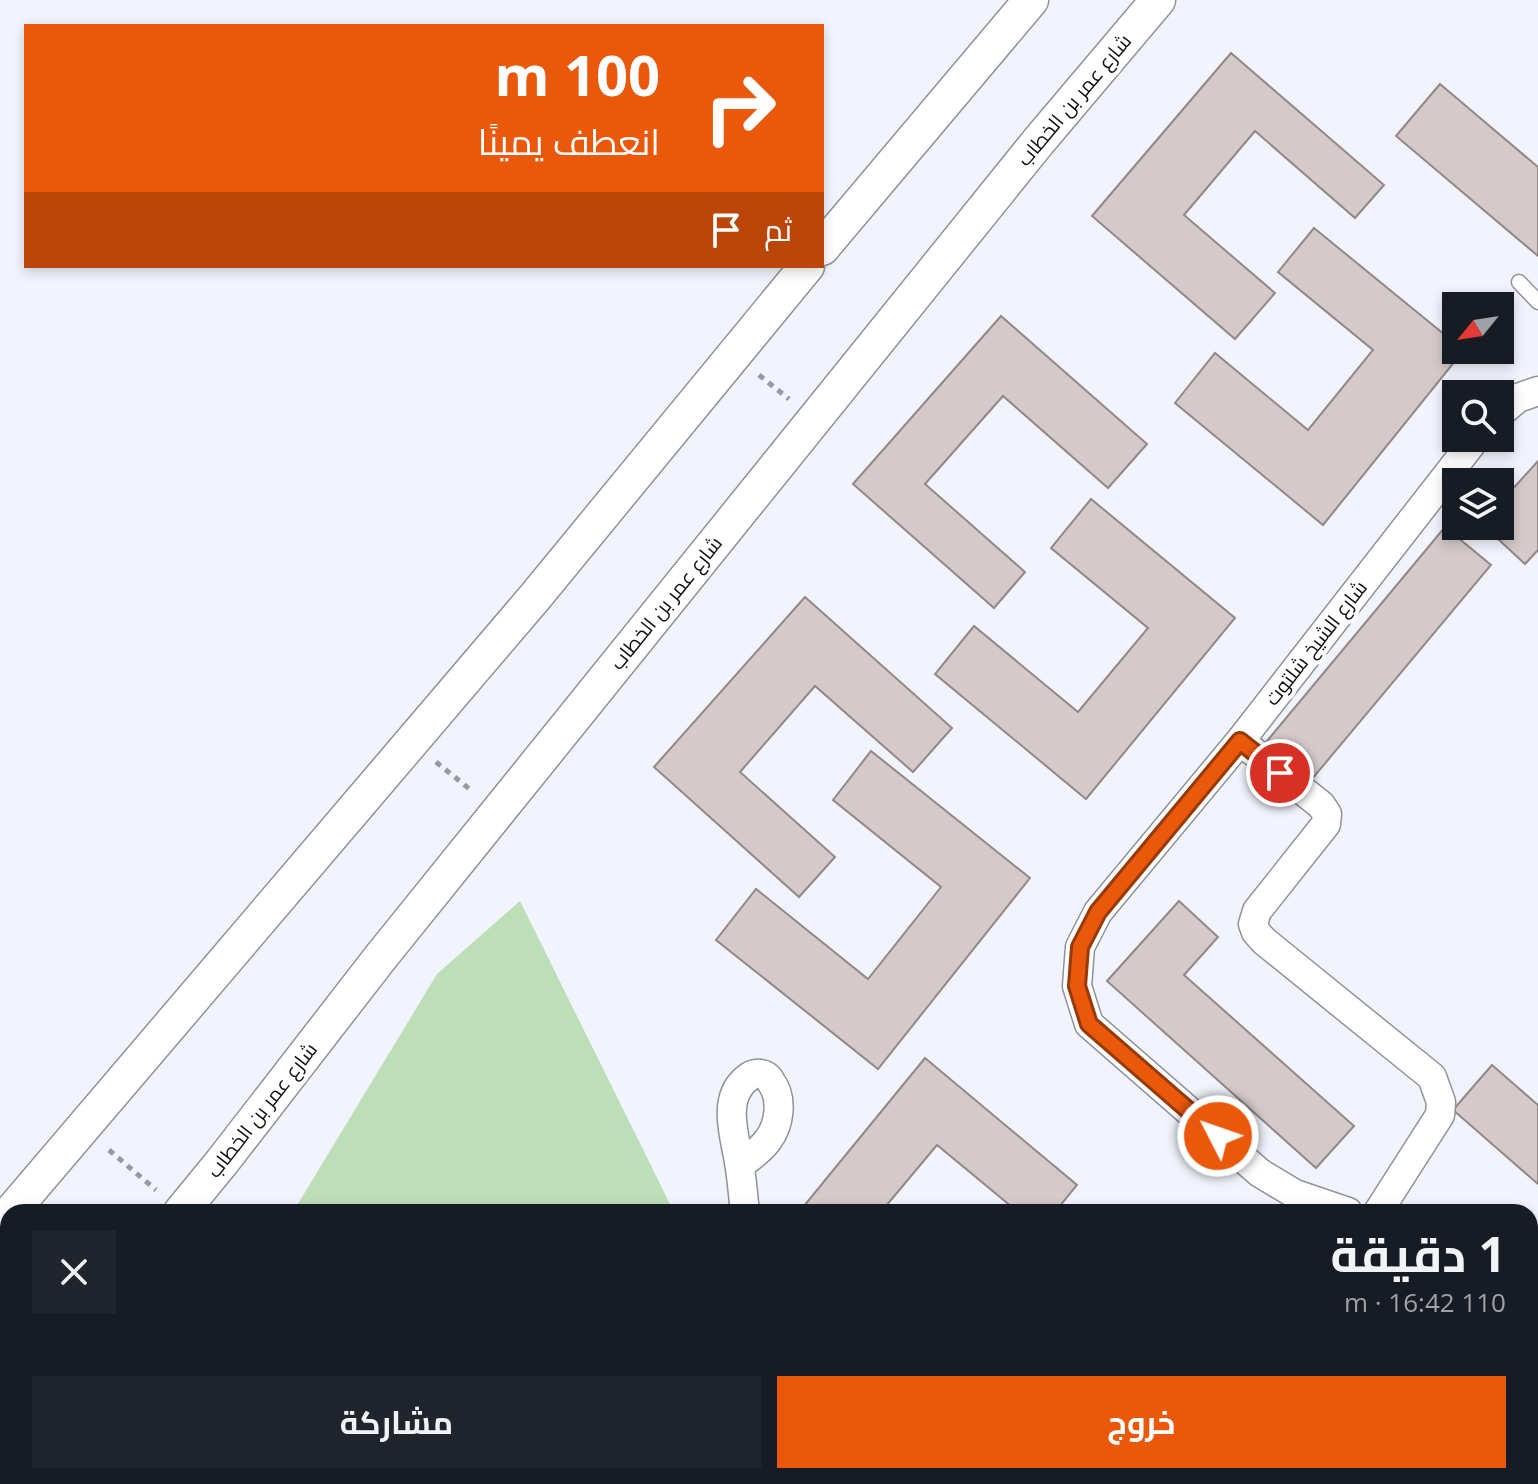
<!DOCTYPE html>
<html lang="ar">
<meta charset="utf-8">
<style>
:root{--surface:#171b24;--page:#20242c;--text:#f1f3f6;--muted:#9ea1a6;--accent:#ea580c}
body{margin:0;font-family:"Open Sans",Cairo,sans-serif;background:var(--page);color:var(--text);direction:rtl;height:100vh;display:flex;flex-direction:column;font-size:30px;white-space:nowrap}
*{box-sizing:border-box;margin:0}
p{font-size:26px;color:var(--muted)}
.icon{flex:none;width:44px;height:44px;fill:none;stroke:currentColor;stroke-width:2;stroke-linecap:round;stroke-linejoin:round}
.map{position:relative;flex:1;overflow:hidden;direction:ltr}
.panel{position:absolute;left:0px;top:1204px;width:1538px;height:280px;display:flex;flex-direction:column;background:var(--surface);border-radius:24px 24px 0 0;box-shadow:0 4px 12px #0003;direction:rtl}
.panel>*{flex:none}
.hud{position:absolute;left:24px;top:24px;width:800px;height:244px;border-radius:0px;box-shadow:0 4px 12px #0003;direction:rtl;background:#ea580c;color:#fff;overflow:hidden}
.needle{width:52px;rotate:240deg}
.controls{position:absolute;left:1442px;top:292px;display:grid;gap:16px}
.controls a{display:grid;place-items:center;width:72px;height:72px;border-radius:0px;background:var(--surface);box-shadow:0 4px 12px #0003;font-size:40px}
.pin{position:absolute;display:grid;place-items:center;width:68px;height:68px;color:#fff;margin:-34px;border:4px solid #fff;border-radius:50%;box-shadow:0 2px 8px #0007}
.me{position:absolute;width:88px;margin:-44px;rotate:311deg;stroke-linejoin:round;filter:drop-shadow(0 0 6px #0008)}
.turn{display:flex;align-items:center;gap:28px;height:168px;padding:0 32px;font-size:36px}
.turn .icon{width:104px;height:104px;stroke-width:2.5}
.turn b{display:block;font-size:56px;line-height:68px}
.then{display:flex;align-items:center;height:76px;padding:0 32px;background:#0003;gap:16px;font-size:30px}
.round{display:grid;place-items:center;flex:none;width:84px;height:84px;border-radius:0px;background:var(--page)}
.overview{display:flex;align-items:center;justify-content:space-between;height:136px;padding:0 32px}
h1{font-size:48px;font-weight:700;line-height:60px}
.primary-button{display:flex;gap:16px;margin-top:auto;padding:16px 32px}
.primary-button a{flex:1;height:92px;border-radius:0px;background:var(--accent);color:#fff;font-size:32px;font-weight:700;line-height:92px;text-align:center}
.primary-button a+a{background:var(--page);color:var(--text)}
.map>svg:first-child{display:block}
.green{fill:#bddfb8}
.building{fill:#d4cac9;stroke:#928887;stroke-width:2}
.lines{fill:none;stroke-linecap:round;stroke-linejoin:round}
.service-casing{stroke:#90929a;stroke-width:17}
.minor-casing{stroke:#90929a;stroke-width:31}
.tertiary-casing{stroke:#90929a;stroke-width:37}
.path{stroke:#9899a0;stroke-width:5;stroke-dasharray:6 6;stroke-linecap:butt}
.service{stroke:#fff;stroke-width:14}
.minor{stroke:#fff;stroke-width:28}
.tertiary{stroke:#fff;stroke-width:34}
.route-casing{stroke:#983908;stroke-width:20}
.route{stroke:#ea580c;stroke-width:14}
.labels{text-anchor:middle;stroke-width:8;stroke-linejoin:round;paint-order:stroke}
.street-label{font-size:20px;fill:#0d0d10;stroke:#fff}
</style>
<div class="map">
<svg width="1538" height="1484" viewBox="0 0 1538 1484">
<rect width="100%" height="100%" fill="#f2f4fd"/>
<!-- green -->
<path class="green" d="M520,901L674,1212H293L437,974Z
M349,1476H804L808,1484H356Z"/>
<!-- building -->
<path class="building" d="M1231,53L1384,185L1355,218L1255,131L1184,215L1275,293L1235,339L1092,216Z
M1440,84L1538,167V256L1396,136Z
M1314,228L1456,344V350H1464L1323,525L1175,403L1215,353L1308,430L1373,350L1278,272Z
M1001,316L1147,444L1108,488L1003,396L925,484L1025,572L994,608L853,484Z
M1538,461V550L1525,564L1484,526H1500V503Z
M1091,499L1235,618L1086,799L935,674L974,626L1078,712L1148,628L1051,548Z
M1445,527L1491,565L1312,779L1267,741Z
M805,597L952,728L913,772L815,686L740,772L835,857L799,897L654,767Z
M871,751L1030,878L878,1069L716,940L756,889L868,979L941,887L833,800Z
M1179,901L1218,937L1184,975L1354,1126L1316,1168L1107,981Z
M925,1058L1077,1185L1055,1212H1018L937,1145L881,1212H799Z
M1492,1065L1538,1105V1184L1453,1110Z
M1530,1420L1538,1427V1470L1526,1484H1521L1512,1476H1530Z
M934,1476H1079L1072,1484H943Z
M1179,1476H1254L1247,1484H1172Z
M1376,1476H1421L1414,1484H1385Z"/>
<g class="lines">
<!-- service casing -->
<g class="service-casing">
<path id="service" d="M1519,282L1538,302"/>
</g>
<!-- minor casing -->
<g class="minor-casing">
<path id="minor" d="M1500,413L1518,398L1538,391
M1240,741L1321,805L1327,814L1326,824L1257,911L1253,924L1256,932L1264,941L1432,1077L1441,1102L1440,1115L1378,1212
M740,1165C749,1158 761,1150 768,1140C780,1124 783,1098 771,1082C768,1076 763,1073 756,1074C751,1074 749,1077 745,1080C722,1100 735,1137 739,1162C742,1179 743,1196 745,1212
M1348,1212L1295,1194L1260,1173L1089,1024L1077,986L1080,947L1098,912L1240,741L1476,438
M1530,1250L1538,1252
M867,1476L872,1484
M1136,1484L1142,1476"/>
</g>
<!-- tertiary casing -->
<g class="tertiary-casing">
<path id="tertiary" d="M822,248L1031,0
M11,1212L535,597L807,266
M181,1212L222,1162L380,958L1038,142L1158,0
M0,1335L8,1342
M0,1424L8,1414
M264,1476L273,1484"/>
</g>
<!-- path -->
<path class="path" d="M759,375L789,399
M436,762L472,791
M109,1150L156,1190"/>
<!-- service -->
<use href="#service" class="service"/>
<!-- minor -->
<use href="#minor" class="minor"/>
<!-- tertiary -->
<use href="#tertiary" class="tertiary"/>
</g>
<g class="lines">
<!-- route casing -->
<g class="route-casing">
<path id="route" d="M1218,1136L1089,1024L1077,986L1080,947L1098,912L1240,741L1280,773"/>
</g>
<!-- route -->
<use href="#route" class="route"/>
</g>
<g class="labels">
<!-- street labels -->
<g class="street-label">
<text transform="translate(1074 100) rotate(-50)" y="7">شارع عمر بن الخطاب</text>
<text transform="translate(666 603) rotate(-51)" y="7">شارع عمر بن الخطاب</text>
<text transform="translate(1316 643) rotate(-52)" y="7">شارع الشيخ شلتوت</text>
<text transform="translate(262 1110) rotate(-52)" y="7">شارع عمر بن الخطاب</text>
</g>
</g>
</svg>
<div class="controls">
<a><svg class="needle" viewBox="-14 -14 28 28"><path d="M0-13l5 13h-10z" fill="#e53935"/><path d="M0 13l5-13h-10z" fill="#9ea1a6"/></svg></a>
<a><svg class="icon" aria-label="search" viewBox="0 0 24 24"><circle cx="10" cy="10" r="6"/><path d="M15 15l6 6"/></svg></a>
<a><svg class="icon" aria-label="layers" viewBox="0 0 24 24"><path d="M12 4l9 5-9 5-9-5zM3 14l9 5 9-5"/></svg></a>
</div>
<div class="pin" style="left:1280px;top:773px;background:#d93025"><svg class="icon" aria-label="arrive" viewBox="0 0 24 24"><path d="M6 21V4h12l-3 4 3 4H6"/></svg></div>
<svg class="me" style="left:1218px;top:1136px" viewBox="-20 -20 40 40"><circle r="17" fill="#ea580c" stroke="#fff" stroke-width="3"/><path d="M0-11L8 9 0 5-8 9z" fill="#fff"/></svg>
<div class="hud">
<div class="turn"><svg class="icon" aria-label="right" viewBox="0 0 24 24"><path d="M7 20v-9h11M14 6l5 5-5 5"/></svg><div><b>100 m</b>انعطف يمينًا</div></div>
<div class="then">ثم<svg class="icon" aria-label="arrive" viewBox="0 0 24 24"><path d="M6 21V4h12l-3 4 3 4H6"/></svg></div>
</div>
<section class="panel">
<div class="overview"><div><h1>1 دقيقة</h1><p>110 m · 16:42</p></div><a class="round"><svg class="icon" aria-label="close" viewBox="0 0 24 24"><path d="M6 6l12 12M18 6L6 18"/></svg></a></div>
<div class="primary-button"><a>خروج</a><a>مشاركة</a></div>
</section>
</div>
